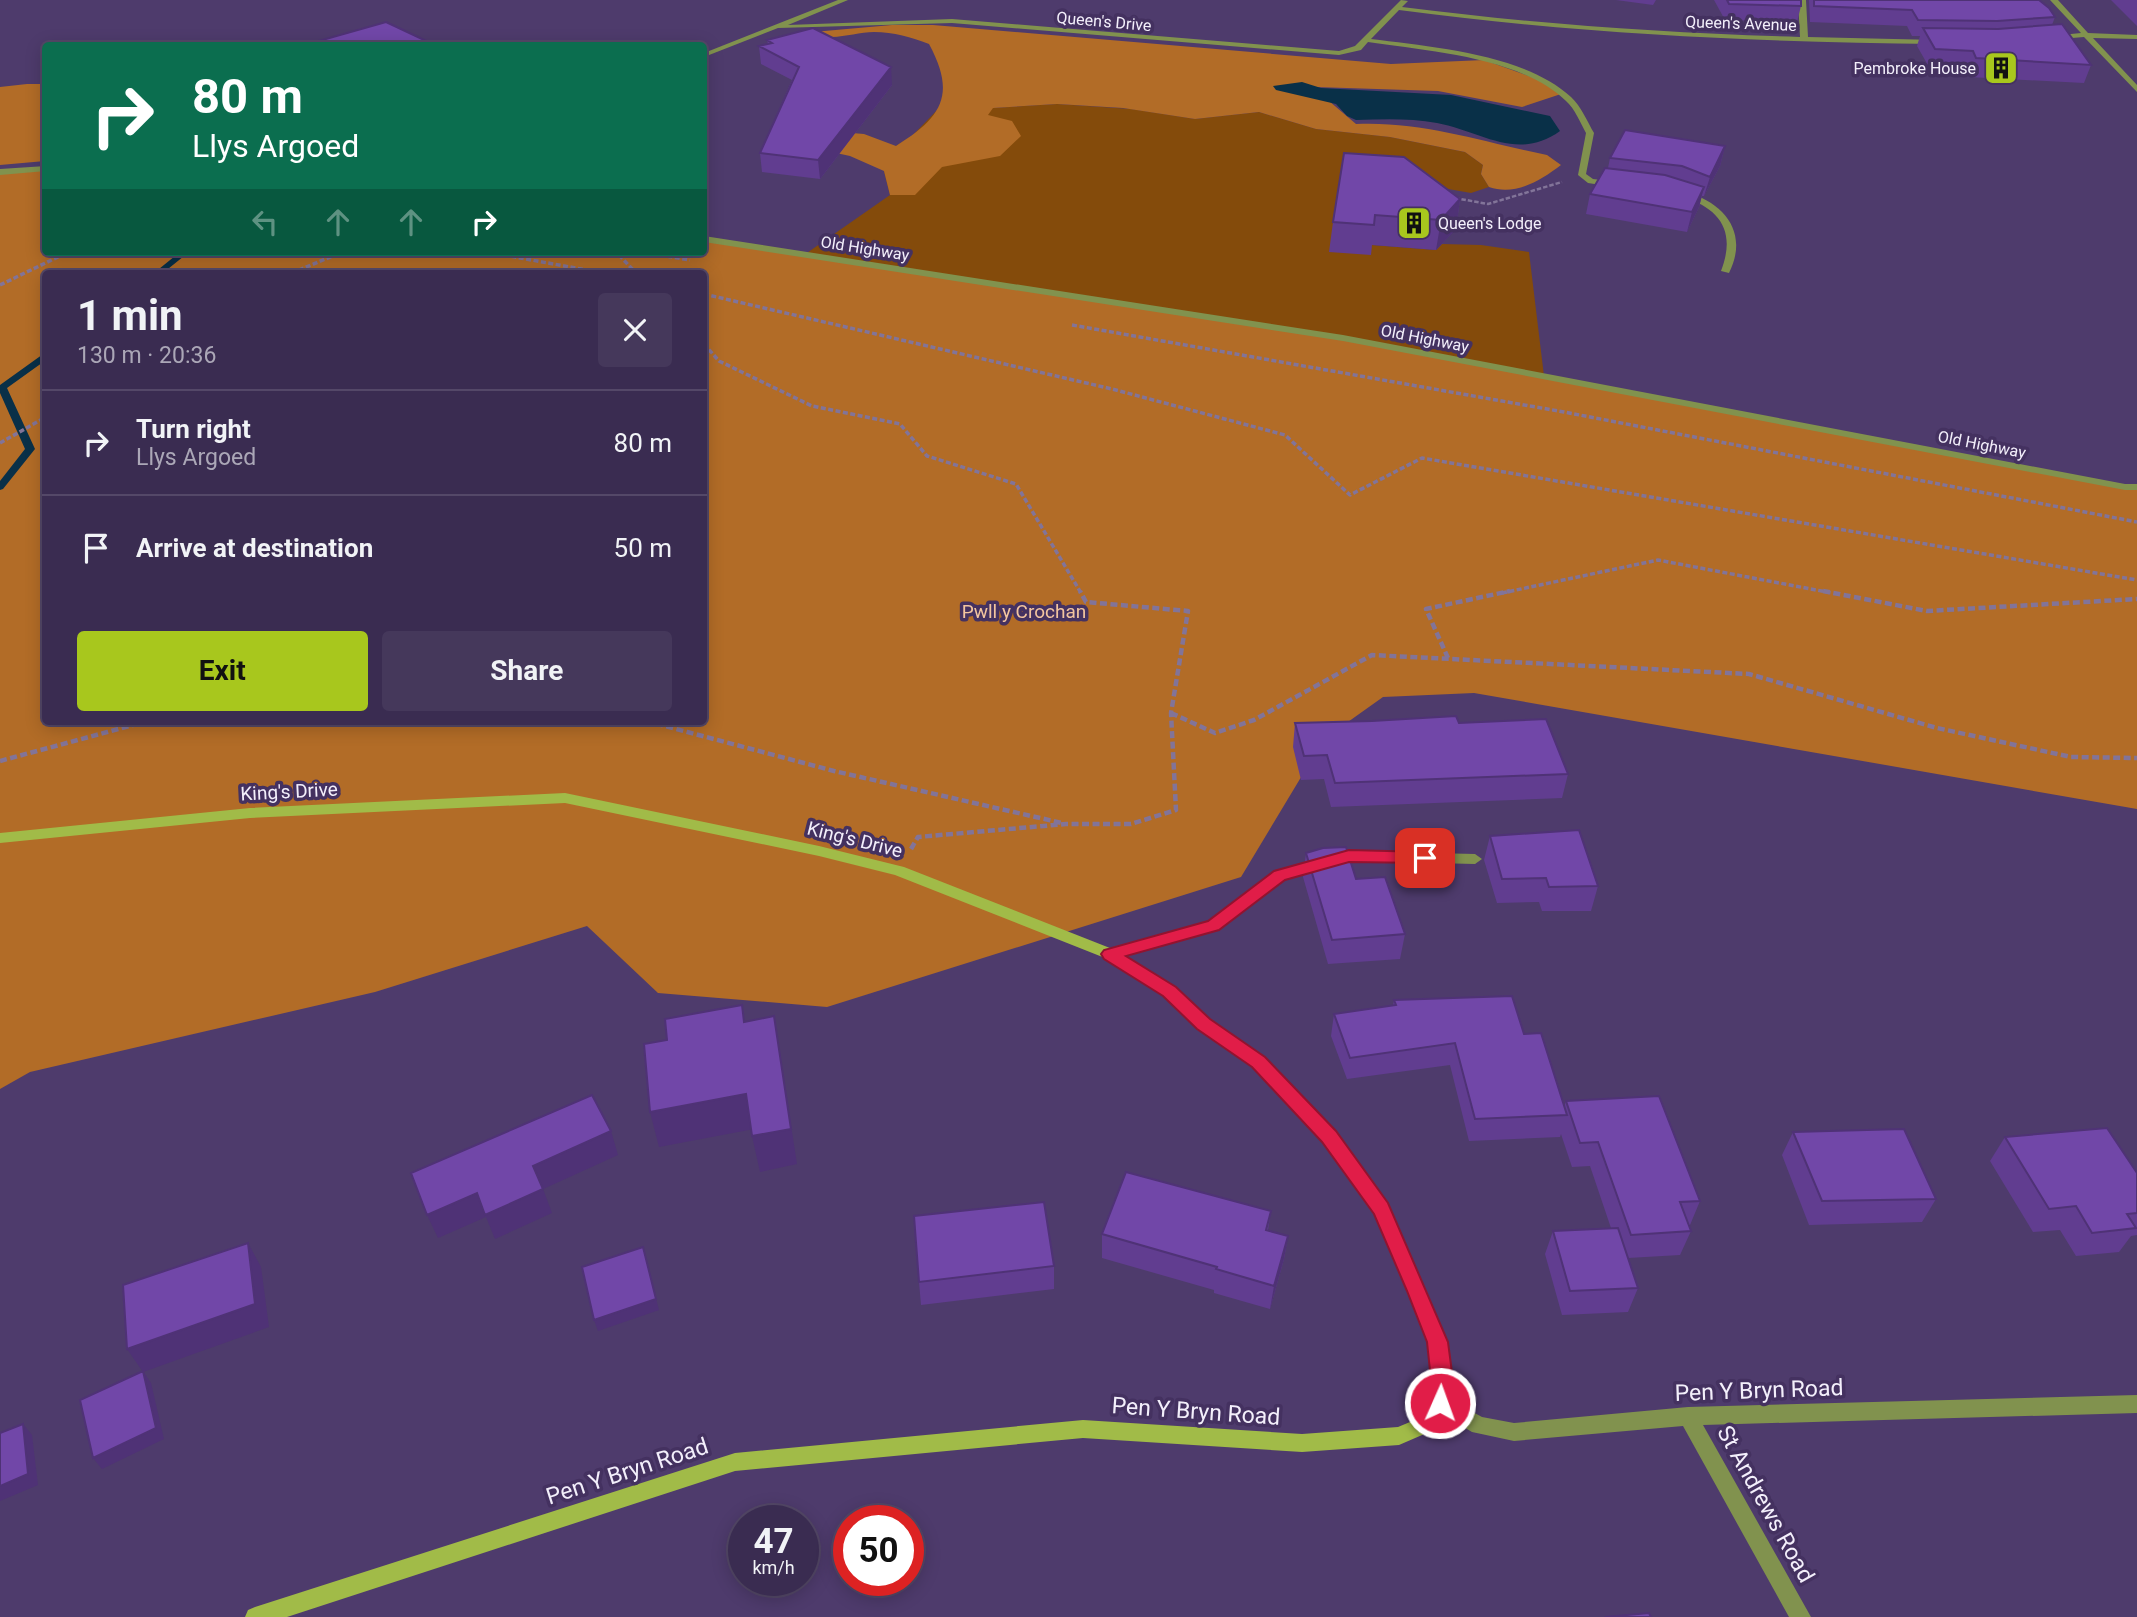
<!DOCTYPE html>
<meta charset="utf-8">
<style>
:root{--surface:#3a2c51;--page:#45385b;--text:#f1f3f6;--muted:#aba7b7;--line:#544868;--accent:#a8c71d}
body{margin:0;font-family:Roboto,sans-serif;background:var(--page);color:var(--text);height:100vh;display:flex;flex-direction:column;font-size:26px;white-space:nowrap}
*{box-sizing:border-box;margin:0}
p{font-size:23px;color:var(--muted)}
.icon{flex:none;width:38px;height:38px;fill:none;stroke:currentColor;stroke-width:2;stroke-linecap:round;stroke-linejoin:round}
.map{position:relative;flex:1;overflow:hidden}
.details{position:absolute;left:42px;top:270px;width:665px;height:455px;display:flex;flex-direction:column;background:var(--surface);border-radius:7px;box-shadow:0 4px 18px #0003,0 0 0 2px var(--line)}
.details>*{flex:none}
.banner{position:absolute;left:42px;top:42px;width:665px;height:214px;border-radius:7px;box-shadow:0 4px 18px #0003,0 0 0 2px var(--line);background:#0b6e4f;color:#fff;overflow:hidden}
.speed{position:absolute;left:728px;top:1505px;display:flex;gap:14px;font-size:35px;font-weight:700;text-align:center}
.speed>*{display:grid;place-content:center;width:91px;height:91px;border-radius:50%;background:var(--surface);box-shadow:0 4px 18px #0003,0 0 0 2px var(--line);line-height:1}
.speed small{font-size:18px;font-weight:400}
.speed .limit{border:10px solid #d22;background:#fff;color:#111}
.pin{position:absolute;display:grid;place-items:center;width:60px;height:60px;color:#fff;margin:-30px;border-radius:14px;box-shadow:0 4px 10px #0006}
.me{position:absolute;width:77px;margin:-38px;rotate:2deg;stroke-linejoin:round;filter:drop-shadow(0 0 5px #0008)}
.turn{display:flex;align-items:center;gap:24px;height:147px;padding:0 35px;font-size:32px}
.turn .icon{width:91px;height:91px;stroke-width:2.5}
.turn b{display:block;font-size:49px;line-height:60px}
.lanes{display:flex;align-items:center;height:66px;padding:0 35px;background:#0003;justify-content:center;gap:35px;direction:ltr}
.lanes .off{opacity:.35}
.round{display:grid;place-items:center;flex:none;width:74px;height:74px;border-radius:7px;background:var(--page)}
.overview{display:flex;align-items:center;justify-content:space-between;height:119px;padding:0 35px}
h1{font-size:42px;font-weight:700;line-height:52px}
.primary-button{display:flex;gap:14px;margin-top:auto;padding:14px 35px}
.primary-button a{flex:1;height:80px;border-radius:7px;background:var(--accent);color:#111;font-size:28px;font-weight:700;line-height:80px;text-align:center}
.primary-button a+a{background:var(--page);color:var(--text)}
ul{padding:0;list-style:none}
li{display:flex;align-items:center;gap:21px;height:105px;padding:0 35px;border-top:2px solid var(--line)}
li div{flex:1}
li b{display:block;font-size:26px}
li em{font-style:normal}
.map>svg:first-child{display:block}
.green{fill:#844b0b}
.forest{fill:#b26c27;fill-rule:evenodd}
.water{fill:#093048}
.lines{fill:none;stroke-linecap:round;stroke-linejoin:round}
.stream{fill:#093048;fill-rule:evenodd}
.path-far2{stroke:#827499;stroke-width:2.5;stroke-dasharray:4.5 2;stroke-linecap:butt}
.path-far1{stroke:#827499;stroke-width:3.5;stroke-dasharray:5 2.5;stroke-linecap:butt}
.path{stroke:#827499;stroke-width:4.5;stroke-dasharray:7 3.5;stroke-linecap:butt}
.minor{fill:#81924e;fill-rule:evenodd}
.tertiary{fill:#81924e;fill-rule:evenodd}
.secondary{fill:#a1bb48;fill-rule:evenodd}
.wall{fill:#613d90}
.shaded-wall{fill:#4f3276}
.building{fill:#7147a8;stroke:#4f3276;stroke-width:2}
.route{fill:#e11d48;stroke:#92132f;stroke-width:2}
.labels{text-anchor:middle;stroke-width:7;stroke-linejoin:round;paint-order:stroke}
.far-street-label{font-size:16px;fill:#f3effb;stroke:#443160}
.far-poi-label{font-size:16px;fill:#f3effb;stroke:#443160;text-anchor:end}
.park-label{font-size:19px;fill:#f3c59f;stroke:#443160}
.street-label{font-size:19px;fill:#f3effb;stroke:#443160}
.near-street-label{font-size:23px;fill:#f3effb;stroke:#443160}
</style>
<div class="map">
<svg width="2137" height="1617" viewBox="0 0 2137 1617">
<rect width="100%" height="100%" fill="#4e3b6c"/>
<!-- green -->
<path class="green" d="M943,104L993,108L1057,104L1131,109L1195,119L1259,112L1316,129L1390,137L1465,152L1483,165L1481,174L1489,187L1471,193L1431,186L1372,245L1436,250L1442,244L1481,245L1529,252L1544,376L804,255L890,195L884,171L896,146L912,136Z"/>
<!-- forest -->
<path class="forest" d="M892,25H933L1391,64L1484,60L1540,80L1561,94L1522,107L1438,91L1285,86L1329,101L1356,124C1422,121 1483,142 1547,155L1561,165C1540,181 1515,196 1489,187L1481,174L1483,165L1465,152L1390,137L1316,129L1259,112L1195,119L1123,108L1057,104L993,108L988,115L1012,121L1021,136L1000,156L942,167L915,195H890L884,171L850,156L776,140L791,128L864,134L896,146C943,117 956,94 929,44C911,37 894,32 874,32C854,32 830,43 813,32Z
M27,84H45V161L0,165V87Z
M45,168L46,252H704V239L1343,338L2137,487V809L1474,693L1383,697L1324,739L1241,877L827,1007L658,993L587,926L375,992L30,1072L0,1089V172ZM46,273H704V721H46Z"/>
<!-- water -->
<path class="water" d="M1302,82L1321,88L1451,95L1550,116L1560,131C1517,162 1481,131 1437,123C1411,118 1383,119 1356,120L1347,116L1336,104L1276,90L1273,86Z"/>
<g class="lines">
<!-- stream -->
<path class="stream" d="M180,252H189L163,273H154Z
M46,352V360L7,388L35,449L3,489L0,490V481L25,449L0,393V385Z"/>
<!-- path-far2 -->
<path class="path-far2" d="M1455,198L1488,204L1562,182
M489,252L514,257
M616,252L620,257
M643,252L670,257
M59,257L68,252
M331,257L342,252"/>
<!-- path-far1 -->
<path class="path-far1" d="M504,255L603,273
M619,255L636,273
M660,255L690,260
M292,273L335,255
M0,285L62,255
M704,294L1112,389L1285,435L1350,495L1422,458L2137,580
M1072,325L1564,412L2137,522
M704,344L719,361L812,406L900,424L927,456L1016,484L1081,593
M0,443L46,417
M1502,593L1658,560L1832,593"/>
<!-- path -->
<path class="path" d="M1823,591L1927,611L2137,599
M1448,658L1426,609L1510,591
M1171,713L1215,733L1254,720L1372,655L1749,674L1937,728L2071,757L2137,758
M646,721L834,771L1062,823
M0,761L148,721
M911,849L918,837L1066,824H1131L1176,810L1171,713L1188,611L1086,602L1080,591"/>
<!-- minor -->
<path class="minor" d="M838,0H848L788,25L952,19L1339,51L1355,46L1401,0L1408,1L1402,7C1535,24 1667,33 1800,37L1798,0H1806L1808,37L1937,40L1941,42L1937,44C1757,42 1578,34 1399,10L1371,39C1433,47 1524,54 1571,97C1581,106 1587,121 1594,133L1586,174L1593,179L1617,182V186L1614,187L1588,183L1578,175L1586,133C1580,122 1575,109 1566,101C1521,57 1428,51 1368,42L1361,50L1339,55L952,23L778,28L704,57V53Z
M2050,0H2058L2088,33L2137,35V39L2093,38L2137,85V92L2084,37L2048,40V36H2051L2081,33Z
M1686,192C1725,203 1749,233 1729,273L1721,271C1736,232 1721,209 1683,197V193Z
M1349,851L1475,854L1482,859L1475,864L1349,861L1285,880L1218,930L1110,960L1105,958L1102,954L1105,950L1110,948L1208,922L1275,872Z
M1440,1394L1482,1417L1514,1423L1688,1407L2137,1395V1413L1703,1425L1811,1617H1789L1683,1426L1514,1441L1472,1432L1433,1409L1430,1403L1433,1397Z"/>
<!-- tertiary -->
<path class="tertiary" d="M46,166V171L0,175V169Z
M704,236L1343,335L2125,484H2137V490H2125L1343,341L704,242Z"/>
<!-- secondary -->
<path class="secondary" d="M565,793L819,846L904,867L1115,950L1175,988L1210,1020L1265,1057L1335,1132L1387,1204L1447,1342L1451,1380L1450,1403L1436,1429L1399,1445L1302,1452L1083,1438L735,1471L287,1617H245L248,1610L255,1607L735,1453L1083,1420L1302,1434L1398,1427L1422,1417L1431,1401L1433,1380L1429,1342L1374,1213L1323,1142L1253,1067L1198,1028L1163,996L1105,958L895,875L819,856L565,803L250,818L0,843V833L250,808Z"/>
</g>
<!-- wall -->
<path class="wall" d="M1616,0H1656L1653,5Z
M1714,0H1801V6L1797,22L1725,20Z
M1809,0H2039L2055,17L2052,25L2091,65L2084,83L1969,77L1966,69L1929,67L1917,46L1920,36H1912L1907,26L1810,22Z
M2111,0H2137V26Z
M767,40L892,85L820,179L762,172L760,153L792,80L761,64L759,46L768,44Z
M1725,146L1720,166L1704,196H1702L1699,207L1687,232L1586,214L1590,194L1608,168L1610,158Z
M1460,199L1456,229L1436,250L1372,245L1371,255L1329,252L1333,222Z
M1295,723H1459L1568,774L1562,798L1331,807L1324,779L1301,780L1293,747Z
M1490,836L1598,886L1591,911H1542L1539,902L1497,903L1484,860Z
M1306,853L1356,879L1405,934L1400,959L1328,964L1303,877Z
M1394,1000L1524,1034L1564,1107L1566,1101L1700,1201L1690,1225H1688L1691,1231L1680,1255L1628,1258L1638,1288L1628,1312L1562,1315L1545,1254L1553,1231L1611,1228L1590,1166L1572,1167L1561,1134L1560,1137L1469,1141L1450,1065L1347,1079L1331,1036L1334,1014L1393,1006Z
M1793,1132L1936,1199L1922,1222L1809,1225L1782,1155Z
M2005,1137L2137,1173V1235L2131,1236L2119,1252L2076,1256L2060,1230L2033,1232L1990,1161Z
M1271,1211L1268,1230L1288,1236L1284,1259L1270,1309L1214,1293V1290L1102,1258V1234Z
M1054,1266V1289L921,1305L919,1282Z"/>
<!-- shaded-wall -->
<path class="shaded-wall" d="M891,67L892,85L820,179L818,160Z
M1725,146L1720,166L1704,196L1710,177Z
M1704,187L1699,207L1687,232L1692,212Z
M1460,199L1456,229L1436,250L1441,220Z
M774,1016L797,1164L760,1172L752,1136Z
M746,1094L754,1129L659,1147L650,1112Z
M611,1131L618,1155L541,1190L533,1166Z
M543,1189L552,1213L495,1239L486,1217L438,1238L427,1215L477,1193Z
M1288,1236L1284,1259L1270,1309L1274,1286Z
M248,1243L261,1267L269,1327L143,1372L127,1349Z
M646,1259L659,1310L598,1331L594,1320Z
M143,1371L151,1383L164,1439L102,1469L93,1458Z
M23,1424L32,1435L38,1485L0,1501V1486Z"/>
<!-- building -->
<path class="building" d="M1727,0H1801V6L1729,4Z
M1814,0H2039L2049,8L2055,17L1997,21L1918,20L1912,10L1814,6Z
M386,22L437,46H301Z
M2062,24L2091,65L1976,58L1973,51L1935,49L1923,28L1998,29Z
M813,28L891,67L818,160L760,153L799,67L759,46L772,43L767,40Z
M1625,130L1725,146L1710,177L1682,166L1610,158Z
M1344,153L1404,157L1460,199L1441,220L1375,215L1374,225L1333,222Z
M1605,168L1665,175L1704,187L1692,212L1590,194Z
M1456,716L1459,723L1546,719L1568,774L1335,783L1327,755L1304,756L1295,723L1372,721Z
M1579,830L1598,886L1549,887L1546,878L1502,879L1490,836Z
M1346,847L1356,879L1385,877L1405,934L1332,940L1306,853L1323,848Z
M1512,996L1524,1034L1541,1033L1567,1115L1475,1119L1455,1043L1350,1058L1334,1014L1396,1005L1394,1000Z
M742,1005L744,1022L774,1016L791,1129L752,1136L746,1094L650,1112L644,1044L667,1040L665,1019Z
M592,1095L611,1131L533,1166L543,1189L485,1215L477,1193L427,1215L411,1173Z
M1659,1096L1700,1201L1680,1202L1691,1231L1631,1235L1598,1142L1580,1143L1566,1101Z
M2107,1128L2137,1173V1213L2127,1214L2136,1228L2092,1233L2076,1206L2049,1209L2005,1137Z
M1904,1129L1936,1199L1822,1201L1793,1132Z
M1126,1172L1271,1211L1266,1230L1288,1236L1274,1286L1216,1269L1217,1267L1102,1234Z
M1044,1202L1054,1266L919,1282L914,1216Z
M1618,1228L1638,1288L1570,1291L1553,1231Z
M248,1243L255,1304L127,1349L123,1285Z
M643,1247L656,1299L594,1320L582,1267Z
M143,1371L156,1428L93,1458L80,1400Z
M23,1424L28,1474L0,1486V1433Z
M1649,1613L1651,1617H1605Z"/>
<!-- route -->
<path class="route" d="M1349,850L1425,852L1433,858L1425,863L1349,862L1285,880L1219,930L1126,956L1176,987L1210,1019L1265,1057L1336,1131L1388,1203L1448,1342L1453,1380L1447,1410L1440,1413L1432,1410L1429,1403L1431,1380L1427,1342L1407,1291L1374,1214L1322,1142L1252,1067L1197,1029L1163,996L1104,959L1101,954L1104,950L1208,921L1274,871Z"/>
<!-- icons -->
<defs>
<g id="building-square" transform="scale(1.75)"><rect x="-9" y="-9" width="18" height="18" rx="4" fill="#a8c71d" stroke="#443160"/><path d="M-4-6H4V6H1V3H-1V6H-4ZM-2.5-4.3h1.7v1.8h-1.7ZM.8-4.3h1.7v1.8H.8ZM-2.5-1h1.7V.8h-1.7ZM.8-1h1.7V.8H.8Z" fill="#111"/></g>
</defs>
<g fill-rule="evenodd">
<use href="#building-square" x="2001" y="68"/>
<use href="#building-square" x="1414" y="223"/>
</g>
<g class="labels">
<!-- far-street labels -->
<g class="far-street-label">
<text transform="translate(1104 21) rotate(5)" y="6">Queen's Drive</text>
<text transform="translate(1741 23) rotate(2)" y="6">Queen's Avenue</text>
<text transform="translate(865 248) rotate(9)" y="6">Old Highway</text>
<text transform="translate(1425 338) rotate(11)" y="6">Old Highway</text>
<text transform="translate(1982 444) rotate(11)" y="6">Old Highway</text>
</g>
<!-- far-poi labels -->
<g class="far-poi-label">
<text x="1976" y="74">Pembroke House</text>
<text x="1438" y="229" text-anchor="start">Queen's Lodge</text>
</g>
<!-- park labels -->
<g class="park-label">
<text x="1024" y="618">Pwll y Crochan</text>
</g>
<!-- street labels -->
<g class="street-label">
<text transform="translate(289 791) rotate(-3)" y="7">King's Drive</text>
<text transform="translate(855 839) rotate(14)" y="7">King's Drive</text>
</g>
<!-- near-street labels -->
<g class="near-street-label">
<text transform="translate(1759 1390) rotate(-2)" y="8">Pen Y Bryn Road</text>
<text transform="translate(1196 1411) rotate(4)" y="8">Pen Y Bryn Road</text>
<text transform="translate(627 1471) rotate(-18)" y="8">Pen Y Bryn Road</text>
<text transform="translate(1766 1504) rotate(61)" y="8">St Andrews Road</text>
</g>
</g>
</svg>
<div class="speed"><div>47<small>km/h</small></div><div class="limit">50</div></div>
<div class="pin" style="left:1425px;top:858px;background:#d93025"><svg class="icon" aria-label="arrive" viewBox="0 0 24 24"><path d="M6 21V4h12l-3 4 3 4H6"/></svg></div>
<svg class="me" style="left:1440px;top:1403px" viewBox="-20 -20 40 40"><circle r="17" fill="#e11d48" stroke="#fff" stroke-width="3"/><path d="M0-11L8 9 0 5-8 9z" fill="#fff"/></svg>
<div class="banner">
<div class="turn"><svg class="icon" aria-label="right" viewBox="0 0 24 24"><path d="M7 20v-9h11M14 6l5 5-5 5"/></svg><div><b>80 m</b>Llys Argoed</div></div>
<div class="lanes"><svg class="icon off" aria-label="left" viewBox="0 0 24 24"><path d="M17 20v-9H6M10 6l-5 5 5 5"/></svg><svg class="icon off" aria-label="ahead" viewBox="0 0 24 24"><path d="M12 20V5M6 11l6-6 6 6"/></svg><svg class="icon off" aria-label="ahead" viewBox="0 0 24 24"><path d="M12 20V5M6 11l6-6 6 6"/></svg><svg class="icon" aria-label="right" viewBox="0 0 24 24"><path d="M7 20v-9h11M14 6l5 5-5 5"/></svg></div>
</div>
<section class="details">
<div class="overview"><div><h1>1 min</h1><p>130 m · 20:36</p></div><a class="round"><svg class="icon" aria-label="close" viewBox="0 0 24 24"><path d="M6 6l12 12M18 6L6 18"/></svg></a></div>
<ul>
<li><svg class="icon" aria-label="right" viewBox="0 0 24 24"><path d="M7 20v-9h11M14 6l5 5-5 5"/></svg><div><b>Turn right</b><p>Llys Argoed</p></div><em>80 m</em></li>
<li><svg class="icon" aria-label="arrive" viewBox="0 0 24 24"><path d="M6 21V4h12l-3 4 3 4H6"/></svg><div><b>Arrive at destination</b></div><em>50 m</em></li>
</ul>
<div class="primary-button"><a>Exit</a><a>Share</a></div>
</section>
</div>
